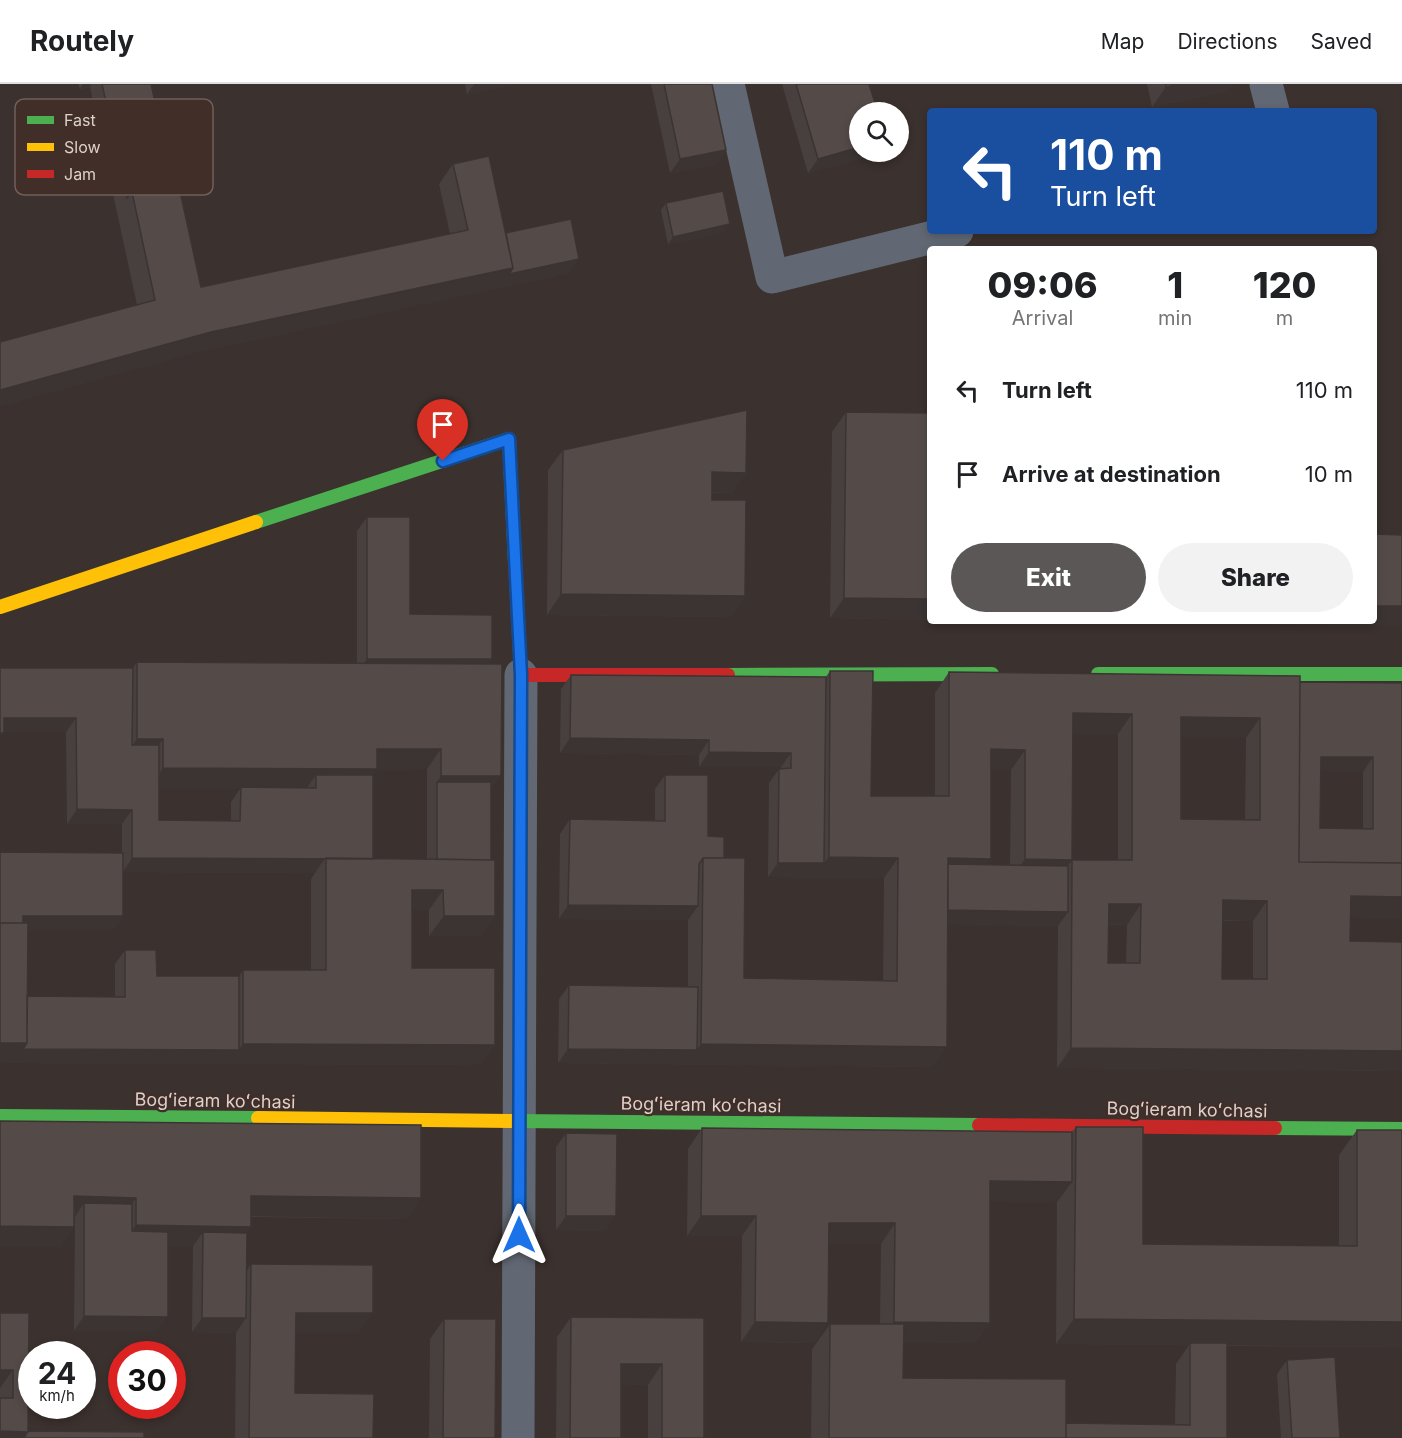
<!DOCTYPE html>
<meta charset="utf-8">
<style>
:root{--surface:#fff;--page:#f2f2f2;--text:#202124;--muted:#757577;--line:#e0e0e0;--accent:#5b5757}
body{margin:0;font-family:Inter,sans-serif;background:var(--page);color:var(--text);height:100vh;display:flex;flex-direction:column;font-size:22px;white-space:nowrap}
*{box-sizing:border-box;margin:0}
p{font-size:20px;color:var(--muted)}
.icon{flex:none;width:33px;height:33px;fill:none;stroke:currentColor;stroke-width:2;stroke-linecap:round;stroke-linejoin:round}
.map{position:relative;flex:1;overflow:hidden}
.sheet{position:absolute;left:927px;top:162px;width:450px;height:378px;display:flex;flex-direction:column;background:var(--surface);border-radius:6px;box-shadow:0 3px 9px #0003}
.sheet>*{flex:none}
.top-card{position:absolute;left:927px;top:24px;width:450px;height:126px;border-radius:6px;box-shadow:0 3px 9px #0003;background:#1a4fa0;color:#fff;overflow:hidden}
.buttons{position:absolute;left:849px;top:18px;display:grid;gap:12px}
.buttons a{display:grid;place-items:center;width:60px;height:60px;border-radius:50%;background:var(--surface);box-shadow:0 3px 9px #0003;font-size:30px}
.speed{position:absolute;left:18px;top:1257px;display:flex;gap:12px;font-size:30px;font-weight:700;text-align:center}
.speed>*{display:grid;place-content:center;width:78px;height:78px;border-radius:50%;background:var(--surface);box-shadow:0 3px 9px #0003;line-height:1}
.speed small{font-size:15px;font-weight:400}
.speed .limit{border:9px solid #d22;background:#fff;color:#111}
.pin{position:absolute;display:grid;place-items:center;width:51px;height:51px;color:#fff;margin:-62px -26px;border-radius:50% 50% 50% 0;rotate:-45deg;box-shadow:0 0 6px #0007}
.pin .icon{rotate:45deg}
.me{position:absolute;width:66px;margin:-33px;rotate:0deg;stroke-linejoin:round;filter:drop-shadow(0 0 4px #0008)}
.turn{display:flex;align-items:center;gap:21px;height:126px;padding:0 24px;font-size:27px}
.turn .icon{width:78px;height:78px;stroke-width:2.5}
.turn b{display:block;font-size:42px;line-height:51px}
.eta{display:flex;justify-content:space-evenly;align-items:center;height:102px;text-align:center}
.eta b{font-size:36px;font-weight:800;line-height:42px}
.cta{display:flex;gap:12px;margin-top:auto;padding:12px 24px}
.cta a{flex:1;height:69px;border-radius:36px;background:var(--accent);color:#fff;font-size:24px;font-weight:800;line-height:69px;text-align:center}
.cta a+a{background:var(--page);color:var(--text)}
ul{padding:0;list-style:none}
li{display:flex;align-items:center;gap:18px;height:84px;padding:0 24px}
li div{flex:1}
li b{display:block;font-size:22px}
li em{font-style:normal}
header{display:flex;align-items:center;gap:36px;box-sizing:border-box;height:84px;padding:0 30px;background:var(--surface);border-bottom:2px solid var(--line)}
header strong{font-size:28px}
nav{display:flex;gap:33px;margin-inline-start:auto;font-size:21px}
.map>svg:first-child{display:block}
.lines{fill:none;stroke-linecap:round;stroke-linejoin:round}
.street{stroke:#616873;stroke-width:33}
.fast{stroke:#4caf50;stroke-width:14}
.slow{stroke:#ffc107;stroke-width:14}
.jam{stroke:#c62828;stroke-width:14}
.wall{fill:#48403f;fill-rule:evenodd}
.shaded-wall{fill:#3b3433}
.building{fill:#544b49;stroke:#3b3433;stroke-width:1.5;fill-rule:evenodd}
.route-casing{stroke:#114b97;stroke-width:15}
.route{stroke:#1a73e8;stroke-width:10}
.labels{text-anchor:middle;stroke-width:4.5;stroke-linejoin:round;paint-order:stroke}
.street-label{font-size:18px;fill:#ddd1cd;stroke:#412e28}
.key{fill:#412e28;stroke:#705f5a;stroke-width:1.5}
.key-label{font-size:16px;fill:#ddd1cd}
</style>
<header>
<strong>Routely</strong>
<nav><a>Map</a><a>Directions</a><a>Saved</a></nav>
</header>
<div class="map">
<svg width="1402" height="1354" viewBox="0 0 1402 1354">
<rect width="100%" height="100%" fill="#3b312e"/>
<g class="lines">
<!-- street -->
<path class="street" d="M728,0L772,193L957,147
M1266,0L1273,27
M518,1354L521,591"/>
<!-- fast -->
<path class="fast" d="M256,438L509,355L515,478
M1098,590H1402
M728,591L992,590
M0,1032L258,1034
M516,1037L979,1041
M1275,1044L1402,1045"/>
<!-- slow -->
<path class="slow" d="M0,523L256,438
M258,1034L516,1037"/>
<!-- jam -->
<path class="jam" d="M515,478L521,591H728
M979,1041L1275,1044"/>
</g>
<!-- wall -->
<path class="wall" d="M78,0H151L173,99L201,203L450,150L439,100L453,80L506,149L579,175L569,189L196,268L0,322V258L137,221L90,3L80,5Z
M465,0H516L467,10Z
M651,0H712L726,66L716,80L670,89Z
M782,0H869L860,68H878L876,70L808,89Z
M1147,0H1233L1229,7L1152,23Z
M666,119L725,148L668,160L661,126Z
M846,328L930,329V536L830,534L832,348Z
M563,366L746,389L732,409H712V416L745,512L731,533L547,531L548,386Z
M367,433L410,530L492,575L488,580L491,707V776L495,832L481,852H429V826H412V884L495,961L481,981L0,979V768L122,769V740H67L66,648L0,584H133L137,578L357,579V447ZM427,685V775H373V691L377,686ZM159,705H240L231,718V737L159,736ZM123,788L315,789L311,795V886H243L239,892H157L125,866L115,880V913L27,912L28,846H113L123,832Z
M830,587L871,712H935V609L949,588L1300,598L1402,599V834L1351,833L1350,857L1402,858V987L1057,984L1058,842L948,840L933,983L558,979L559,915L569,901L688,903V836L559,835L560,750L570,735L655,737V705L665,691L724,774L744,894L883,896L884,794L768,793L769,699L779,685H781V683H699V671L560,669L561,605L571,591L826,593ZM1073,650H1118V776H1072ZM1181,654H1246L1245,736L1181,735ZM991,686H1011L1010,781H986ZM1321,687L1363,688V745L1320,744ZM1223,837H1253V895H1222ZM1108,841H1127L1126,879H1108Z
M0,1037L407,1135L251,1133V1143L247,1149V1186L251,1180L359,1249H296L295,1309L373,1354H235L236,1249L192,1248L193,1162H168L158,1247H74L75,1133L74,1143L60,1163Z
M1076,1043L1143,1160L1339,1162V1071L1357,1046H1402V1263L1227,1262V1354H811L812,1265L830,1240H880L881,1160H829L828,1239L814,1259L741,1258L742,1152H687L688,1065L702,1044L1072,1048ZM990,1117L1057,1118L1056,1260L1189,1261L1176,1280L1175,1341L1066,1339L903,1294V1258L975,1259L990,1239Z
M566,1049L606,1147L556,1146V1063Z
M0,1229L28,1347L0,1354Z
M571,1233L704,1234V1354H648V1301L621,1300V1354H556L557,1253Z
M444,1235L495,1354H429L430,1255Z
M1287,1276L1340,1354H1281L1277,1290Z"/>
<!-- shaded-wall -->
<path class="shaded-wall" d="M83,0H91L90,3L80,5Z
M474,0H516L467,10Z
M1180,0H1233L1229,7L1152,23L1166,3Z
M860,63V68H878L876,70L808,89L818,75Z
M726,66L716,80L670,89L680,75Z
M730,140L725,148L668,160L673,153Z
M579,175L569,189L499,204L509,190Z
M513,184L499,204L196,268L0,322V306L211,248Z
M712,388L746,389L732,409L697,408Z
M561,510L745,512L731,533L547,531Z
M844,514L930,515V536L830,534Z
M1374,522H1402V543L1173,539L1174,537H1374Z
M998,537H1174L1173,539Z
M367,575H492L482,589H357Z
M1073,629L1132,630L1118,650H1059Z
M1181,633L1260,634L1246,654H1167Z
M4,634H76L66,648H0Z
M0,649H4L0,655Z
M570,654L709,656L699,671L560,669Z
M137,655H163L149,675H122Z
M377,665H441L427,685L377,686L363,706L316,704V691L306,705L241,703L240,705H149L163,684Z
M991,665L1025,666L1011,686H977Z
M709,668L791,669L781,683H699Z
M1321,673H1373L1363,688L1311,687Z
M441,692H501L487,712L437,698Z
M77,725L132,726L122,740H67Z
M829,773L898,774L884,794L768,793L778,779H824Z
M132,774H325L315,789L123,788Z
M948,774L991,775L976,795H944Z
M1025,775L1072,776L1058,796H1010Z
M412,806H443L429,826H398Z
M1351,812L1402,813V834L1336,833Z
M1223,816L1267,817L1253,837L1209,836Z
M1109,820H1141L1127,841L1094,840Z
M568,821L698,822L688,836L559,835Z
M944,826L1068,828L1058,842L934,840Z
M23,832H123L113,846H23Z
M444,832H495L481,852H429Z
M0,959H27L239,966L243,960L495,961L481,981L229,980L0,979Z
M701,960L947,963L933,983L558,979L568,965L697,966Z
M1071,964L1402,967V987L1057,984Z
M990,1097L1072,1098L1057,1118L976,1117Z
M74,1112L136,1114L122,1134L84,1119L75,1133Z
M251,1112L421,1114L407,1135L237,1132Z
M566,1132H616L606,1147L556,1146Z
M701,1132H756L742,1152H687Z
M829,1139H895L881,1160H815Z
M136,1141L251,1143L237,1163L203,1148L193,1162H122Z
M0,1142L74,1143L60,1163H0Z
M296,1229H373L359,1249H282Z
M84,1232L168,1233L158,1247H74Z
M202,1234H246L236,1249L192,1248Z
M1074,1235L1402,1238V1263L1190,1261V1259L1189,1261L1056,1260Z
M755,1238L828,1239L814,1259L741,1258Z
M894,1238L990,1239L975,1259L880,1258Z
M621,1280H662L648,1301L607,1300Z
M0,1286H13L0,1304Z
M0,1347L28,1348L24,1354H0Z"/>
<!-- building -->
<path class="building" d="M102,0H151L173,99L132,108L127,114Z
M664,0H712L726,66L680,75Z
M796,0H869L878,28H860V63L818,75Z
M1166,0H1180L1166,3Z
M489,72L513,184L211,248L0,306V258L155,216L132,108L178,98L201,203L468,146L453,80Z
M723,107L730,140L673,153L666,119Z
M571,135L579,175L509,190L513,184L506,149Z
M747,326L746,389L712,388V416H746L745,512L561,510L563,366Z
M846,328L930,329V515L844,514Z
M367,433H410V530L492,531V575H367Z
M1374,450L1402,451V522H1374Z
M137,578L502,580L501,692H441V665H377V685L163,684V655H137Z
M0,584H133L132,661H159V736L240,737L241,703L316,704V691H373V775L132,774V726L77,725L76,634H4V649H0Z
M830,587H873L871,712H949V588L1300,592L1299,778L1402,779V813L1351,812L1350,857L1402,858V967L1071,964L1072,776L1025,775V666L991,665V775L948,774L947,963L701,960L703,774H745L744,894L897,897L898,774L829,773ZM1073,629L1132,630V776H1072ZM1181,633L1260,634V736L1181,735ZM1223,816L1267,817V895H1222ZM1109,820H1141L1140,879H1108Z
M571,591L826,593L824,779H778L779,685L791,684V669L709,668V656L570,654Z
M1300,598L1402,599V779L1299,778ZM1321,673H1373V745L1320,744Z
M665,691H708V752L724,753V774H703L699,780L698,822L568,821L570,735L665,737Z
M437,698H491V776L437,775Z
M0,768L123,769V832H23V839H0Z
M326,774L495,776V832H444L443,806H412V884H495V961L243,960V886H326Z
M948,780L1068,782V828L948,826Z
M0,839H28L27,959H0Z
M125,866H156L157,892H239V966L23,965L27,959V912L125,913Z
M569,901L698,903L697,966L568,965Z
M0,1037L421,1041V1114L251,1112V1143L136,1141V1114L74,1112V1143L0,1142Z
M1076,1043H1143V1160L1357,1162V1046H1402V1238L1074,1235Z
M702,1044L1072,1048V1098L990,1097V1239L894,1238L895,1139H829L828,1239L755,1238L756,1132H701Z
M566,1049L617,1050L616,1132H566Z
M84,1119L132,1120V1147L168,1148V1233L84,1232Z
M203,1148L247,1149L246,1234H202Z
M251,1180L373,1181V1229H296L295,1309L374,1310L373,1354H249Z
M0,1229H29L28,1348L0,1347V1314H13V1286H0Z
M571,1233L704,1234V1354H662V1280H621V1354H570Z
M444,1235H496L495,1354H443Z
M830,1240H904L903,1294L1066,1295V1354H829Z
M1190,1259H1227V1354H1066V1339L1190,1341Z
M1335,1273L1340,1354H1292L1287,1276Z
M28,1347L144,1348V1354H0H24Z"/>
<g class="lines">
<!-- route casing -->
<g class="route-casing">
<path id="route" d="M443,377L509,355L521,591L519,1151"/>
</g>
<!-- route -->
<use href="#route" class="route"/>
</g>
<g class="labels">
<!-- street labels -->
<g class="street-label">
<text transform="translate(215 1017) rotate(1)" y="6">Bogʻieram koʻchasi</text>
<text transform="translate(701 1021) rotate(1)" y="6">Bogʻieram koʻchasi</text>
<text transform="translate(1187 1026) rotate(1)" y="6">Bogʻieram koʻchasi</text>
</g>
</g>
<!-- legend -->
<rect x="15" y="15" width="198" height="96" rx="9" class="key"/>
<rect x="27" y="32" width="27" height="8" fill="#4caf50"/>
<rect x="27" y="59" width="27" height="8" fill="#ffc107"/>
<rect x="27" y="86" width="27" height="8" fill="#c62828"/>
<g class="key-label">
<text x="64" y="42">Fast</text>
<text x="64" y="69">Slow</text>
<text x="64" y="96">Jam</text>
</g>
</svg>
<div class="buttons">
<a><svg class="icon" aria-label="search" viewBox="0 0 24 24"><circle cx="10" cy="10" r="6"/><path d="M15 15l6 6"/></svg></a>
</div>
<div class="speed"><div>24<small>km/h</small></div><div class="limit">30</div></div>
<div class="pin" style="left:443px;top:377px;background:#d93025"><svg class="icon" aria-label="arrive" viewBox="0 0 24 24"><path d="M6 21V4h12l-3 4 3 4H6"/></svg></div>
<svg class="me" style="left:519px;top:1151px" viewBox="-20 -20 40 40"><path d="M0-17L14 15 0 8-14 15z" fill="#1a73e8" stroke="#fff" stroke-width="4"/></svg>
<div class="top-card">
<div class="turn"><svg class="icon" aria-label="left" viewBox="0 0 24 24"><path d="M17 20v-9H6M10 6l-5 5 5 5"/></svg><div><b>110 m</b>Turn left</div></div>
</div>
<section class="sheet">
<div class="eta">
<div><b>09:06</b><p>Arrival</p></div>
<div><b>1</b><p>min</p></div>
<div><b>120</b><p>m</p></div>
</div>
<ul>
<li><svg class="icon" aria-label="left" viewBox="0 0 24 24"><path d="M17 20v-9H6M10 6l-5 5 5 5"/></svg><div><b>Turn left</b></div><em>110 m</em></li>
<li><svg class="icon" aria-label="arrive" viewBox="0 0 24 24"><path d="M6 21V4h12l-3 4 3 4H6"/></svg><div><b>Arrive at destination</b></div><em>10 m</em></li>
</ul>
<div class="cta"><a>Exit</a><a>Share</a></div>
</section>
</div>
